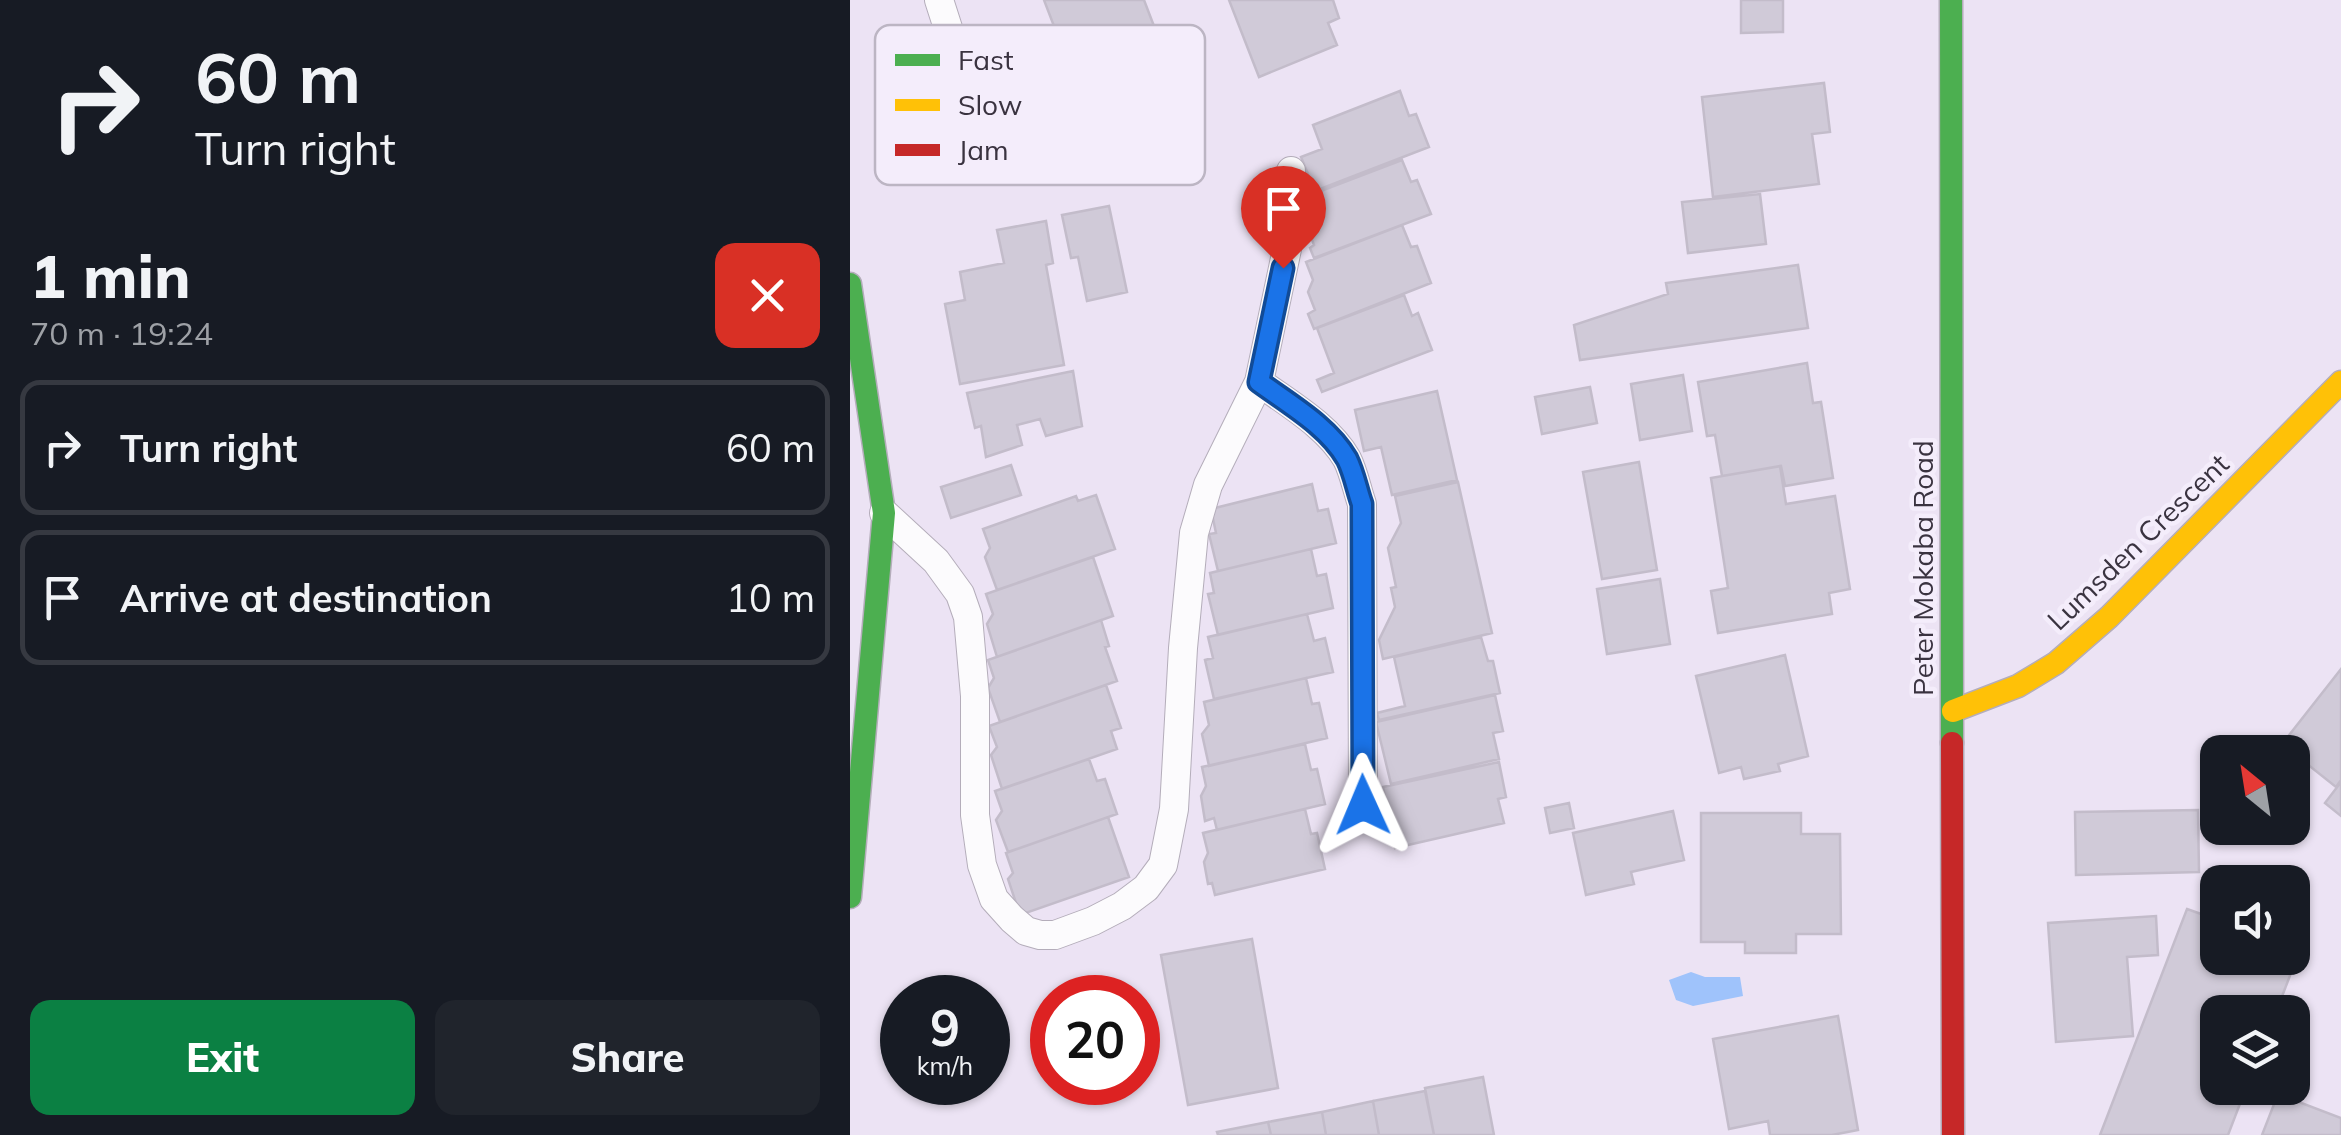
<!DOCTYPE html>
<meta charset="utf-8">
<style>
:root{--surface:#171b24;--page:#20242c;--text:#f1f3f6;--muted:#9ea1a6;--line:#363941;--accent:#0b8043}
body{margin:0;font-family:Mulish,sans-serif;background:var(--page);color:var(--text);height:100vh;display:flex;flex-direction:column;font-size:38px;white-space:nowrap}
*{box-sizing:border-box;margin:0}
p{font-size:32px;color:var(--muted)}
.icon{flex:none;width:55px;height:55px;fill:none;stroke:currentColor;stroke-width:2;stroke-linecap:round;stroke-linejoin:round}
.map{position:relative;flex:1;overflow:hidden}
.panel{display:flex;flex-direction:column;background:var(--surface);width:850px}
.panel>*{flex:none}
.banner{background:#171b24;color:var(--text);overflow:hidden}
.needle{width:65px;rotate:330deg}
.tools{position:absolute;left:1350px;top:735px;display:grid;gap:20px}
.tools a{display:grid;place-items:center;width:110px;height:110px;border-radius:20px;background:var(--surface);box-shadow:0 2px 8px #0004;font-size:50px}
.speed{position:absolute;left:30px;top:975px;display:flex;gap:20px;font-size:50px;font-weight:700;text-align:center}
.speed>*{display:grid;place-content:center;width:130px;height:130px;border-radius:50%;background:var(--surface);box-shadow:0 2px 8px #0004;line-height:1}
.speed small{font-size:25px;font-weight:400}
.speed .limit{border:15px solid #d22;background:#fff;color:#111}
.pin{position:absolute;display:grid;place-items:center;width:85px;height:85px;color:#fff;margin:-102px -42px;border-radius:50% 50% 50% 0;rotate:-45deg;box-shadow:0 0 10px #0007}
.pin .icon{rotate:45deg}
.me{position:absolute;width:110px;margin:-55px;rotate:359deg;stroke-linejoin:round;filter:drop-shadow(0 0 8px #0008)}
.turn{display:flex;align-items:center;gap:35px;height:210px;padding:0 30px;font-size:45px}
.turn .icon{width:130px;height:130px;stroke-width:2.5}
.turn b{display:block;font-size:70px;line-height:85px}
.round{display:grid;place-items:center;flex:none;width:105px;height:105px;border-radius:20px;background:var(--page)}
.overview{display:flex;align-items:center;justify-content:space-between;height:170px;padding:0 30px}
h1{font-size:60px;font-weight:800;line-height:75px}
.button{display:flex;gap:20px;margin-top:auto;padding:20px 30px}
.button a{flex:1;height:115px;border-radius:20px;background:var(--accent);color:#fff;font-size:40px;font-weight:800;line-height:115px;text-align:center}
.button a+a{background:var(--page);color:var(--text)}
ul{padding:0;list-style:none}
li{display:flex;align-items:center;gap:30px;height:135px;margin:0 20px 15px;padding:0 10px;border:5px solid var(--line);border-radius:20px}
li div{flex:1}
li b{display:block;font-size:38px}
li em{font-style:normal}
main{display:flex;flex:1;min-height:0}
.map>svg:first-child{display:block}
.water{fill:#9fc3fb}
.building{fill:#d0cad8;stroke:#c3bcca;stroke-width:2.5}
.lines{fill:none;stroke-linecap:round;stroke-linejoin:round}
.lane-casing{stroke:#b4adba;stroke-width:30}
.fast-casing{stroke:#b4adba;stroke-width:25}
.slow-casing{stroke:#b4adba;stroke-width:25}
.jam-casing{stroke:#b4adba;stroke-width:25}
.lane{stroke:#fcfbfd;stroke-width:28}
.fast{stroke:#4caf50;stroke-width:22}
.slow{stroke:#ffc107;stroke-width:22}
.jam{stroke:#c62828;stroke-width:22}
.route-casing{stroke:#114b97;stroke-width:25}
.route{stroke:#1a73e8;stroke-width:18}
.labels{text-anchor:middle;stroke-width:9;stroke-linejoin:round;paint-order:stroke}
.street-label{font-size:28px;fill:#3a3340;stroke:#f4edfb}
.key{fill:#f4edfb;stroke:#bcb5c3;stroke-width:2.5}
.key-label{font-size:28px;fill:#3a3340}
</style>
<main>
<section class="panel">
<div class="banner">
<div class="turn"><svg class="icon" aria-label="right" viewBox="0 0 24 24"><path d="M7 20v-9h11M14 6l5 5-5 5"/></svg><div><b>60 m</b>Turn right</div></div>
</div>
<div class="overview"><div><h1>1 min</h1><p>70 m · 19:24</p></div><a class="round" style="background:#d93025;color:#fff"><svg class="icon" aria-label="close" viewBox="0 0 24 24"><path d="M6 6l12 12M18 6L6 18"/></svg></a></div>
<ul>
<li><svg class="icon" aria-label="right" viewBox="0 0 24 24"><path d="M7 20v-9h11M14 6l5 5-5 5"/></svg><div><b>Turn right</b></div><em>60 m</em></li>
<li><svg class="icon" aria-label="arrive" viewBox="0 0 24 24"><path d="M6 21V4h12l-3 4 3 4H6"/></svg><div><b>Arrive at destination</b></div><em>10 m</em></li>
</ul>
<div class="button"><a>Exit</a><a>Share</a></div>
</section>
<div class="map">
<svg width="1491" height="1135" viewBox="0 0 1491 1135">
<rect width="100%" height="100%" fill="#ece3f4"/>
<!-- water -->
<path class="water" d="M841,972L855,977H890L893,996L843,1006L826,1000L819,980Z"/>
<!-- building -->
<path class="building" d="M194,0H294L325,81L314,85L323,107L246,136Z
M379,0H483L489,18L478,23L487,45L409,77Z
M891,0H933V32L891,33Z
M974,83L980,132L962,134L969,184L863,197L852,97Z
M550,91L559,116L566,114L579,147L465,191L451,157L472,149L463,125Z
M552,160L561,182L567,180L581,214L464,258L460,248L464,245L457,226L462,214L455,197Z
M910,194L916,244L838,253L832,202Z
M259,206L277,292L237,301L228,257L221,258L212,215Z
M196,221L203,263L196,265L214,365L110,384L95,304L115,300L110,272L154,263L147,230Z
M552,225L561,247L567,246L581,283L464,329L458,314L465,310L458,292L463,280L456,262Z
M948,265L958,328L730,360L724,325L818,294L816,283Z
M554,295L562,316L568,313L582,350L472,392L467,380L484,373L467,328Z
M957,363L963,403L971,402L983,478L935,486L931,466L872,476L865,435L857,436L848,382Z
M223,371L232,426L196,436L190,419L167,425L172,445L136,457L131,426L125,428L117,393Z
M833,375L842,431L790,440L781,384Z
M740,387L747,423L692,434L685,397Z
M587,391L607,480L542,495L531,447L514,451L505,410Z
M789,462L807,570L752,579L733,472Z
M161,465L171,495L101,518L91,487Z
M930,466L936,504L985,496L1000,589L979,593L982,614L868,633L861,591L878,588L861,478Z
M608,482L642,633L533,659L529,640L545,607L541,588L546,587L538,548L551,523L545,496Z
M462,484L468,511L478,509L486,543L368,571L359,534L366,533L361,509Z
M246,495L265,549L147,590L135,557L140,548L133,529L226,496L228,501Z
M461,549L467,576L476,574L483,608L368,635L358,594L364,593L360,573Z
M243,557L263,616L147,657L137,624L143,614L136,594Z
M810,579L820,644L757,654L747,589Z
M457,614L464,641L475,638L483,672L364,699L355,660L363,658L358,637Z
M251,620L259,646L255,647L267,681L150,722L138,688L144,678L138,660Z
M631,637L638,661H643L650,693L529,720L527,713L555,706L544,657Z
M935,655L958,756L928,764L930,771L894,779L891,767L869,773L846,676Z
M1491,669V780L1486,787L1432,744Z
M456,678L462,704L469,703L477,738L359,766L352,734L359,725L354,702Z
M256,685L271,728L261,731L267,749L152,789L141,755L147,747L139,726Z
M645,695L653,731L643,733L649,759L541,784L526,722Z
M455,744L461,770L467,769L475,804L367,830L364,818L355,821L351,796L356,786L352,767Z
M239,759L247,781L255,779L267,814L158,852L146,820L152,811L145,791Z
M649,762L656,797L648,799L654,823L545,848L533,787Z
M1491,782V816L1475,803Z
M719,803L724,828L700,833L695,808Z
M455,809L461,834L467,833L475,869L365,895L362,883L358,884L354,862L358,853L353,833Z
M1348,810L1349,872L1226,875L1225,812Z
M823,811L834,860L781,872L784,884L736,895L723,833Z
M851,813H951V834H990L991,934H946V953H895V942H851Z
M258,817L279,877L170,915L158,879L163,873L156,853Z
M1337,909L1368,920V958H1442V949L1449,952L1426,1012H1368V1088H1396L1378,1135H1250Z
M1306,916L1308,955L1277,957L1283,1036L1206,1042L1198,923Z
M402,939L428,1088L338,1105L311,955Z
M988,1016L1008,1130L982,1135H920L918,1121L879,1129L863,1039Z
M633,1077L644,1135H584L575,1088Z
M575,1091L584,1135H529L523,1101Z
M1428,1094L1491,1118V1135H1412Z
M523,1101L529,1135H476L472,1112Z
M472,1112L476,1135H421L418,1122Z
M418,1122L421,1135H368L367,1132Z"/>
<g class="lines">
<!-- lane casing -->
<g class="lane-casing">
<path id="lane" d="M89,0L132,134
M409,382C439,404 478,426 497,459C504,473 507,490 512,504L513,805
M34,513L86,561L110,594L118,617L125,696V815L132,865L144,899L162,919L176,931L190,935H205L243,921L272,906L296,888L313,865L324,809L333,648L344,533L358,485L409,382L441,230V171"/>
</g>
<!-- fast casing -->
<g class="fast-casing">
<path id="fast" d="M1101,0L1102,743
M0,284L34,513L0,897"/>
</g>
<!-- slow casing -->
<g class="slow-casing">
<path id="slow" d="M1103,711L1168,686L1206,663L1259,617L1491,382"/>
</g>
<!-- jam casing -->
<g class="jam-casing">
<path id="jam" d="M1102,743L1103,1135"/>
</g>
<!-- lane -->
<use href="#lane" class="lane"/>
<!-- fast -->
<use href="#fast" class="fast"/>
<!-- slow -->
<use href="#slow" class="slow"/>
<!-- jam -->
<use href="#jam" class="jam"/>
</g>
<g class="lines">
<!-- route casing -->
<g class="route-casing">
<path id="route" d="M433,268L409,382C439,404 478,426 497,459C504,473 507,490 512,504L513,805"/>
</g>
<!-- route -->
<use href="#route" class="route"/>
</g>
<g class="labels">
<!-- street labels -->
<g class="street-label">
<text transform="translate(1288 542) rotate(-44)" y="10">Lumsden Crescent</text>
<text transform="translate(1073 568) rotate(-90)" y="10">Peter Mokaba Road</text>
</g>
</g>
<!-- legend -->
<rect x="25" y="25" width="330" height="160" rx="15" class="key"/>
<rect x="45" y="54" width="45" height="12" fill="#4caf50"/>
<rect x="45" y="99" width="45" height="12" fill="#ffc107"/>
<rect x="45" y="144" width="45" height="12" fill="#c62828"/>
<g class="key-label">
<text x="108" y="70">Fast</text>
<text x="108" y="115">Slow</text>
<text x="108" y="160">Jam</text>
</g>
</svg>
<div class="tools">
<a><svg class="needle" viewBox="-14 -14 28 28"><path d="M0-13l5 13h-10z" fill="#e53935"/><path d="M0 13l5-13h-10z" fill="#9ea1a6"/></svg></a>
<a><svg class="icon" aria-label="sound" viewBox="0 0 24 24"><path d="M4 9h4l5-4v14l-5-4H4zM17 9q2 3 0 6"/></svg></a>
<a><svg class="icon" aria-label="layers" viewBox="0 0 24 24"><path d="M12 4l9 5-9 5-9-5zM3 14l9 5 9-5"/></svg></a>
</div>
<div class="speed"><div>9<small>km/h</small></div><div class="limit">20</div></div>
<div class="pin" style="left:433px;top:268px;background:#d93025"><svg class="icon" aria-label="arrive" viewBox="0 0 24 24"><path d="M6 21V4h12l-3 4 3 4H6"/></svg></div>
<svg class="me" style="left:513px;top:805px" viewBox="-20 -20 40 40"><path d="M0-17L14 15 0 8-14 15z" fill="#1a73e8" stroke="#fff" stroke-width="4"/></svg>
</div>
</main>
